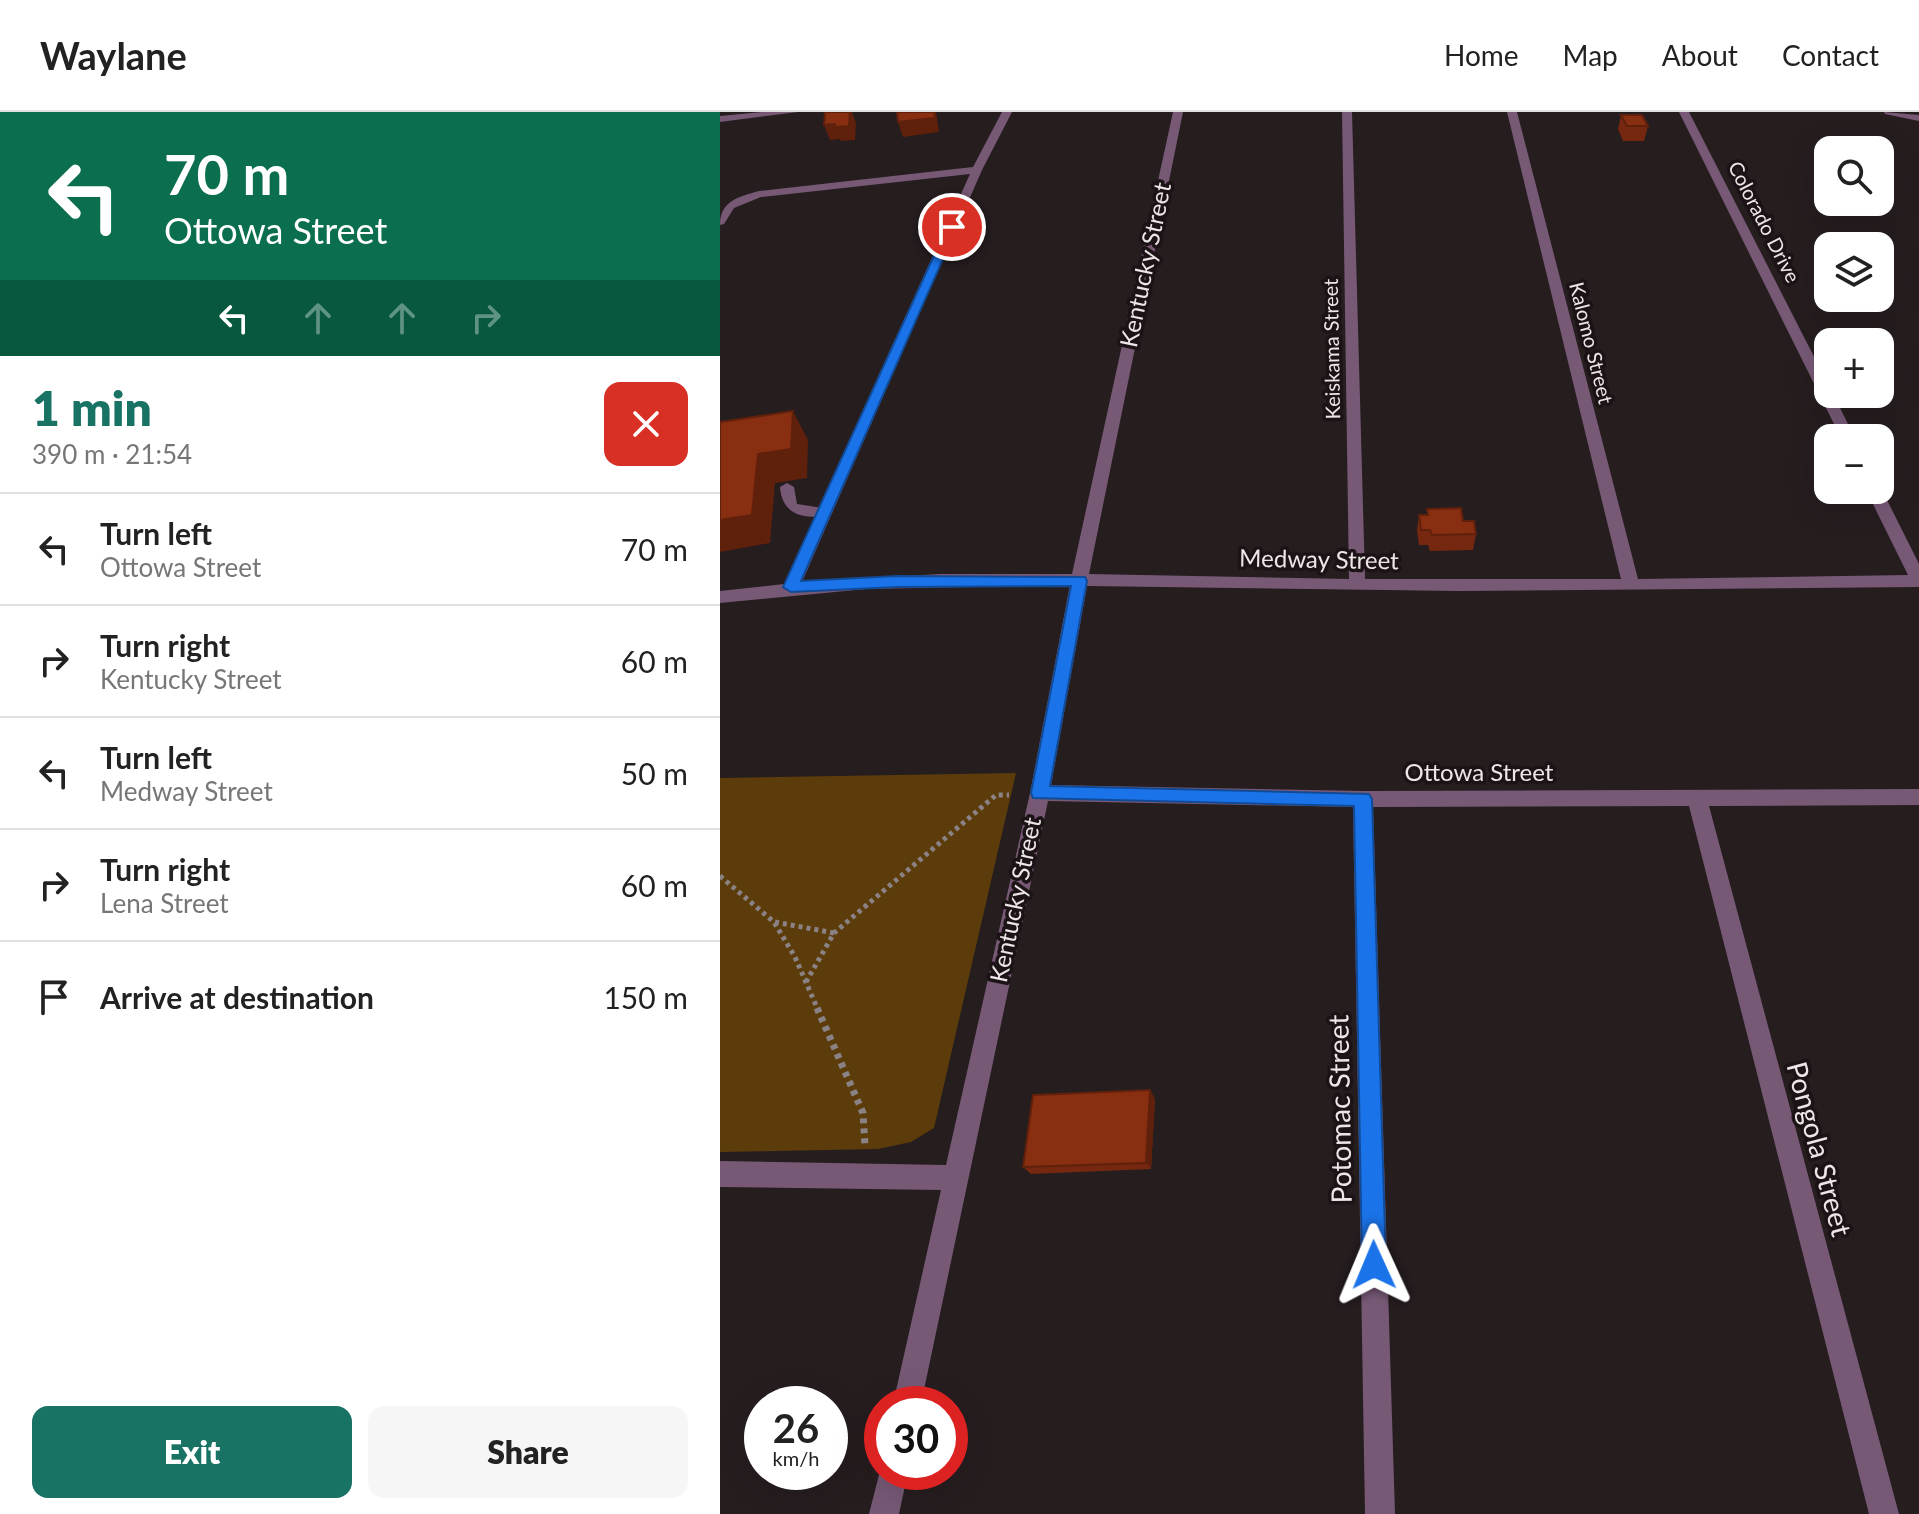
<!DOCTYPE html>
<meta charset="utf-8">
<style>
:root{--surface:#fff;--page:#f6f6f6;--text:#222;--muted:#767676;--line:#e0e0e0;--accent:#187364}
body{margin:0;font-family:Lato,sans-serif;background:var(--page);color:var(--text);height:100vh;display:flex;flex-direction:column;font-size:30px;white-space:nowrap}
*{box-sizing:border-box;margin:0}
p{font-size:26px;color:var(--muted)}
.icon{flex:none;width:44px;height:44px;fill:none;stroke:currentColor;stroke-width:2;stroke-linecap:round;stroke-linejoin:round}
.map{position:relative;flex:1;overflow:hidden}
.details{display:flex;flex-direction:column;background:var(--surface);width:720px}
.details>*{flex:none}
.guide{background:#0b6e4f;color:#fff;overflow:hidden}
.buttons{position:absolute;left:1094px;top:24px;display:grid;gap:16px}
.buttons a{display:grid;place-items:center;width:80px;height:80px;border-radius:16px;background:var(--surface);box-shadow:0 8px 32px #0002;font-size:40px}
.speed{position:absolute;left:24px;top:1274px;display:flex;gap:16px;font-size:40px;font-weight:700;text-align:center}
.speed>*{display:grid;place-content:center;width:104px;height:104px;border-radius:50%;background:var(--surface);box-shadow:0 8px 32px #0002;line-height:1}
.speed small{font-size:20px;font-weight:400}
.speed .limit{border:12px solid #d22;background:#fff;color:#111}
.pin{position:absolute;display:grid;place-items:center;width:68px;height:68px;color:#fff;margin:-34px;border:4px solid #fff;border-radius:50%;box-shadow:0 2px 8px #0007}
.me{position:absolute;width:88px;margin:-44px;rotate:359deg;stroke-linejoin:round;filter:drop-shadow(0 0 6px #0008)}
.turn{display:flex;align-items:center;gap:28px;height:168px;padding:0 32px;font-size:36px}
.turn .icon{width:104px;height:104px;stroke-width:2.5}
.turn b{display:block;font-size:56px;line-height:68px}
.lanes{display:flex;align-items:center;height:76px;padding:0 32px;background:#0003;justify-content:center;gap:40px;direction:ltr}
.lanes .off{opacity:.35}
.round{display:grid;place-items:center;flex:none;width:84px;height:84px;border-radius:16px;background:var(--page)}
.headline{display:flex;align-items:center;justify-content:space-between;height:136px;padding:0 32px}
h1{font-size:48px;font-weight:800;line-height:60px;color:var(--accent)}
.cta{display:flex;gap:16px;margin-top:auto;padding:16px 32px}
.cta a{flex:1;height:92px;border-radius:16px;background:var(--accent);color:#fff;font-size:32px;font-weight:800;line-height:92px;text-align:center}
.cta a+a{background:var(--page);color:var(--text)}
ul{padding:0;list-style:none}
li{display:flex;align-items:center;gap:24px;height:112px;padding:0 32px;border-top:2px solid var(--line)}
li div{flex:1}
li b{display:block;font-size:30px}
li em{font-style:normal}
header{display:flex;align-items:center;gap:48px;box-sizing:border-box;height:112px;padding:0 40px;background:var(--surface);border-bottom:2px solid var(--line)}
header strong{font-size:38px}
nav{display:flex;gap:44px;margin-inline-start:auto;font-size:28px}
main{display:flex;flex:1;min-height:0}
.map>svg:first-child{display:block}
.green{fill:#5c3c0a}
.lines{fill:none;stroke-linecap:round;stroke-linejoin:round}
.path-far1{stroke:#8a8284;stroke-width:5;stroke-dasharray:4 4;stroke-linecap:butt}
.path{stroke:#8a8284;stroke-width:7;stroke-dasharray:5 5;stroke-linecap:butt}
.service{fill:#775976;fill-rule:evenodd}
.minor{fill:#775976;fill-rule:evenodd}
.wall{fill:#75280f}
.shaded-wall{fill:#5f200c}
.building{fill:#882e11;stroke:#5f200c;stroke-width:2}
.route{fill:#1a73e8;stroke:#114b97;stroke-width:2}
.labels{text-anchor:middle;stroke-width:7;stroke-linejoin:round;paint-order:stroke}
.far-street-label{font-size:20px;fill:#ede6e8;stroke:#1c1316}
.street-label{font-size:24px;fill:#ede6e8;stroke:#1c1316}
.near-street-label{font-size:28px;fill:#ede6e8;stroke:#1c1316}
</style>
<header>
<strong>Waylane</strong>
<nav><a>Home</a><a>Map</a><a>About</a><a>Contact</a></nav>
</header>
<main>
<section class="details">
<div class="guide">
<div class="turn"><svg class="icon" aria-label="left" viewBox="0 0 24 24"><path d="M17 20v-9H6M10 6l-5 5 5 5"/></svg><div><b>70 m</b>Ottowa Street</div></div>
<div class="lanes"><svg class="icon" aria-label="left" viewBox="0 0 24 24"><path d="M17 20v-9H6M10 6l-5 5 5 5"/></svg><svg class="icon off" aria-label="ahead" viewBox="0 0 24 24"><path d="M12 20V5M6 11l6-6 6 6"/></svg><svg class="icon off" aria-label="ahead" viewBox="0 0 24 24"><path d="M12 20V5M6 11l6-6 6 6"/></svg><svg class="icon off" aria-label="right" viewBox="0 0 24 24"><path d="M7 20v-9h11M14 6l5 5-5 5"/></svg></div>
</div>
<div class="headline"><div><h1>1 min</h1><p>390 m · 21:54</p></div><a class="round" style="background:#d93025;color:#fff"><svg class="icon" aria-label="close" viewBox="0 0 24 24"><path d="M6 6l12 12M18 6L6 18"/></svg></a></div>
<ul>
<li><svg class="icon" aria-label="left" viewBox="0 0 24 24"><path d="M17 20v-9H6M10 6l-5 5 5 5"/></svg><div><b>Turn left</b><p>Ottowa Street</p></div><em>70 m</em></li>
<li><svg class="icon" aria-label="right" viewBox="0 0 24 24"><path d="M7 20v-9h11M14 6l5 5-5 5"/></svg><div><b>Turn right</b><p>Kentucky Street</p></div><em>60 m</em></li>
<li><svg class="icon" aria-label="left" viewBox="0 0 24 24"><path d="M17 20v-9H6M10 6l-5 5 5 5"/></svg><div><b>Turn left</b><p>Medway Street</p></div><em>50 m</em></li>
<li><svg class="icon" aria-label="right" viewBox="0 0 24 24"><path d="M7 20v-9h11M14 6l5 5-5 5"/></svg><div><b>Turn right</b><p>Lena Street</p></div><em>60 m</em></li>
<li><svg class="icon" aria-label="arrive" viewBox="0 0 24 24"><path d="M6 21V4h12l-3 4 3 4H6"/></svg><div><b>Arrive at destination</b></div><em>150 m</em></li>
</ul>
<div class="cta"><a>Exit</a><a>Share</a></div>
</section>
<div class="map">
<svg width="1199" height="1402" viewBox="0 0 1199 1402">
<rect width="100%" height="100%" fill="#261d1f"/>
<!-- green -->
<path class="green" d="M296,661L214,1016L191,1030L158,1037L0,1040V666Z"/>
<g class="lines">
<!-- path-far1 -->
<path class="path-far1" d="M0,764L54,810L75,845L98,898
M55,810L114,821
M86,870L114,821L276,683H289"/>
<!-- path -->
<path class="path" d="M97,896L143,1001L145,1034"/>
<!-- service -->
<path class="service" d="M67,371L74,375L77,392L109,397V403C84,408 62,403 60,375Z"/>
<!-- minor -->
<path class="minor" d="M42,0H78L0,10V4Z
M282,0H292L262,58L82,470L220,462H352L453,0H463L369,462L629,467L622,0H632L645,467H901L787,0H797L918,467L1188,463L1146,378H1160V375L1162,378L1199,452V475L740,479L367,474L331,673L643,679L1199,677V693L989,694L1179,1402H1149L969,694L653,695L675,1402H645L633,695L328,689L201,1292H173L221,1078L0,1075V1049L226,1053L310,681L350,473L146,477L0,491V479L64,472L250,62L41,85L14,96L4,112L0,113C0,89 18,85 39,79L253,55Z
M959,0H969L1108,272V282H1113L1135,326H1121Z
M1164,0L1199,3V9L1165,2Z
M162,1351V1360H188L179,1402H149Z"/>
</g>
<!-- wall -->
<path class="wall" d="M901,3L928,14L924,29H903L898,17Z
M707,397L743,409L756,422L753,438L710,439L708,433H699L697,418L699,403H707Z
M430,978L435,987L431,1057L311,1062L303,1055Z"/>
<!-- shaded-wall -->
<path class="shaded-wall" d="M130,0H132L136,11L135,28L121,29L120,27L110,28L104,13Z
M214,0H216L219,20L183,25L178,10Z
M73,299L88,328L87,366L55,371L50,431L0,440V408L38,342Z
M430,978L435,987L431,1057L426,1051Z"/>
<!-- building -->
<path class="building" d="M105,0H130L129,14L115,15V12L104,13Z
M177,0H214L215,6L178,10Z
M901,3H922L928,14H907Z
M73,299L71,337L38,342L32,403L0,408V310Z
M741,396L743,409H754L756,422L712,423L710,418H701L699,403H708L707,397Z
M430,978L426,1051L303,1055L313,983Z"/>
<!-- route -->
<path class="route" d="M232,112L237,115L81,469L177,464L365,465L367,469L330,674L649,682L652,687L666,1153L663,1162L654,1165L645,1162L642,1153L634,694L313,686L311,681L351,474L177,475L71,480L63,475L227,115Z"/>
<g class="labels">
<!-- far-street labels -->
<g class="far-street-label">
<text transform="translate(1044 110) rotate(63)" y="7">Colorado Drive</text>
<text transform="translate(871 231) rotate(76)" y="7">Kalomo Street</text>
<text transform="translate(612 237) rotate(-91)" y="7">Keiskama Street</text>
</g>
<!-- street labels -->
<g class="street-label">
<text transform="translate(426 153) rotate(-78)" y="8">Kentucky Street</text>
<text transform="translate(599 448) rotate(1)" y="8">Medway Street</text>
<text x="759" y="669">Ottowa Street</text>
<text transform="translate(296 788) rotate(-78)" y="8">Kentucky Street</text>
</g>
<!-- near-street labels -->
<g class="near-street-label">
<text transform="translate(620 997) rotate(-91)" y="10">Potomac Street</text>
<text transform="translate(1099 1037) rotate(75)" y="10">Pongola Street</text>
</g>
</g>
</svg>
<div class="buttons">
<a><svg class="icon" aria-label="search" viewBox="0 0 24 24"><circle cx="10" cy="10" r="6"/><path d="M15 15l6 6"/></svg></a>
<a><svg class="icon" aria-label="layers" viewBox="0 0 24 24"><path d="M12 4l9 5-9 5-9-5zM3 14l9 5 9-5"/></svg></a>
<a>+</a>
<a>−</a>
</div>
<div class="speed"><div>26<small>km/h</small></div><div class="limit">30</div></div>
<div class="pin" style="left:232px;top:115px;background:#d93025"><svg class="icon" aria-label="arrive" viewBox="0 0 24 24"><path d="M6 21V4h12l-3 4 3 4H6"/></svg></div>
<svg class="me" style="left:654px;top:1153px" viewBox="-20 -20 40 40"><path d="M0-17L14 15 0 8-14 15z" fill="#1a73e8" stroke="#fff" stroke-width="4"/></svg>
</div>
</main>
